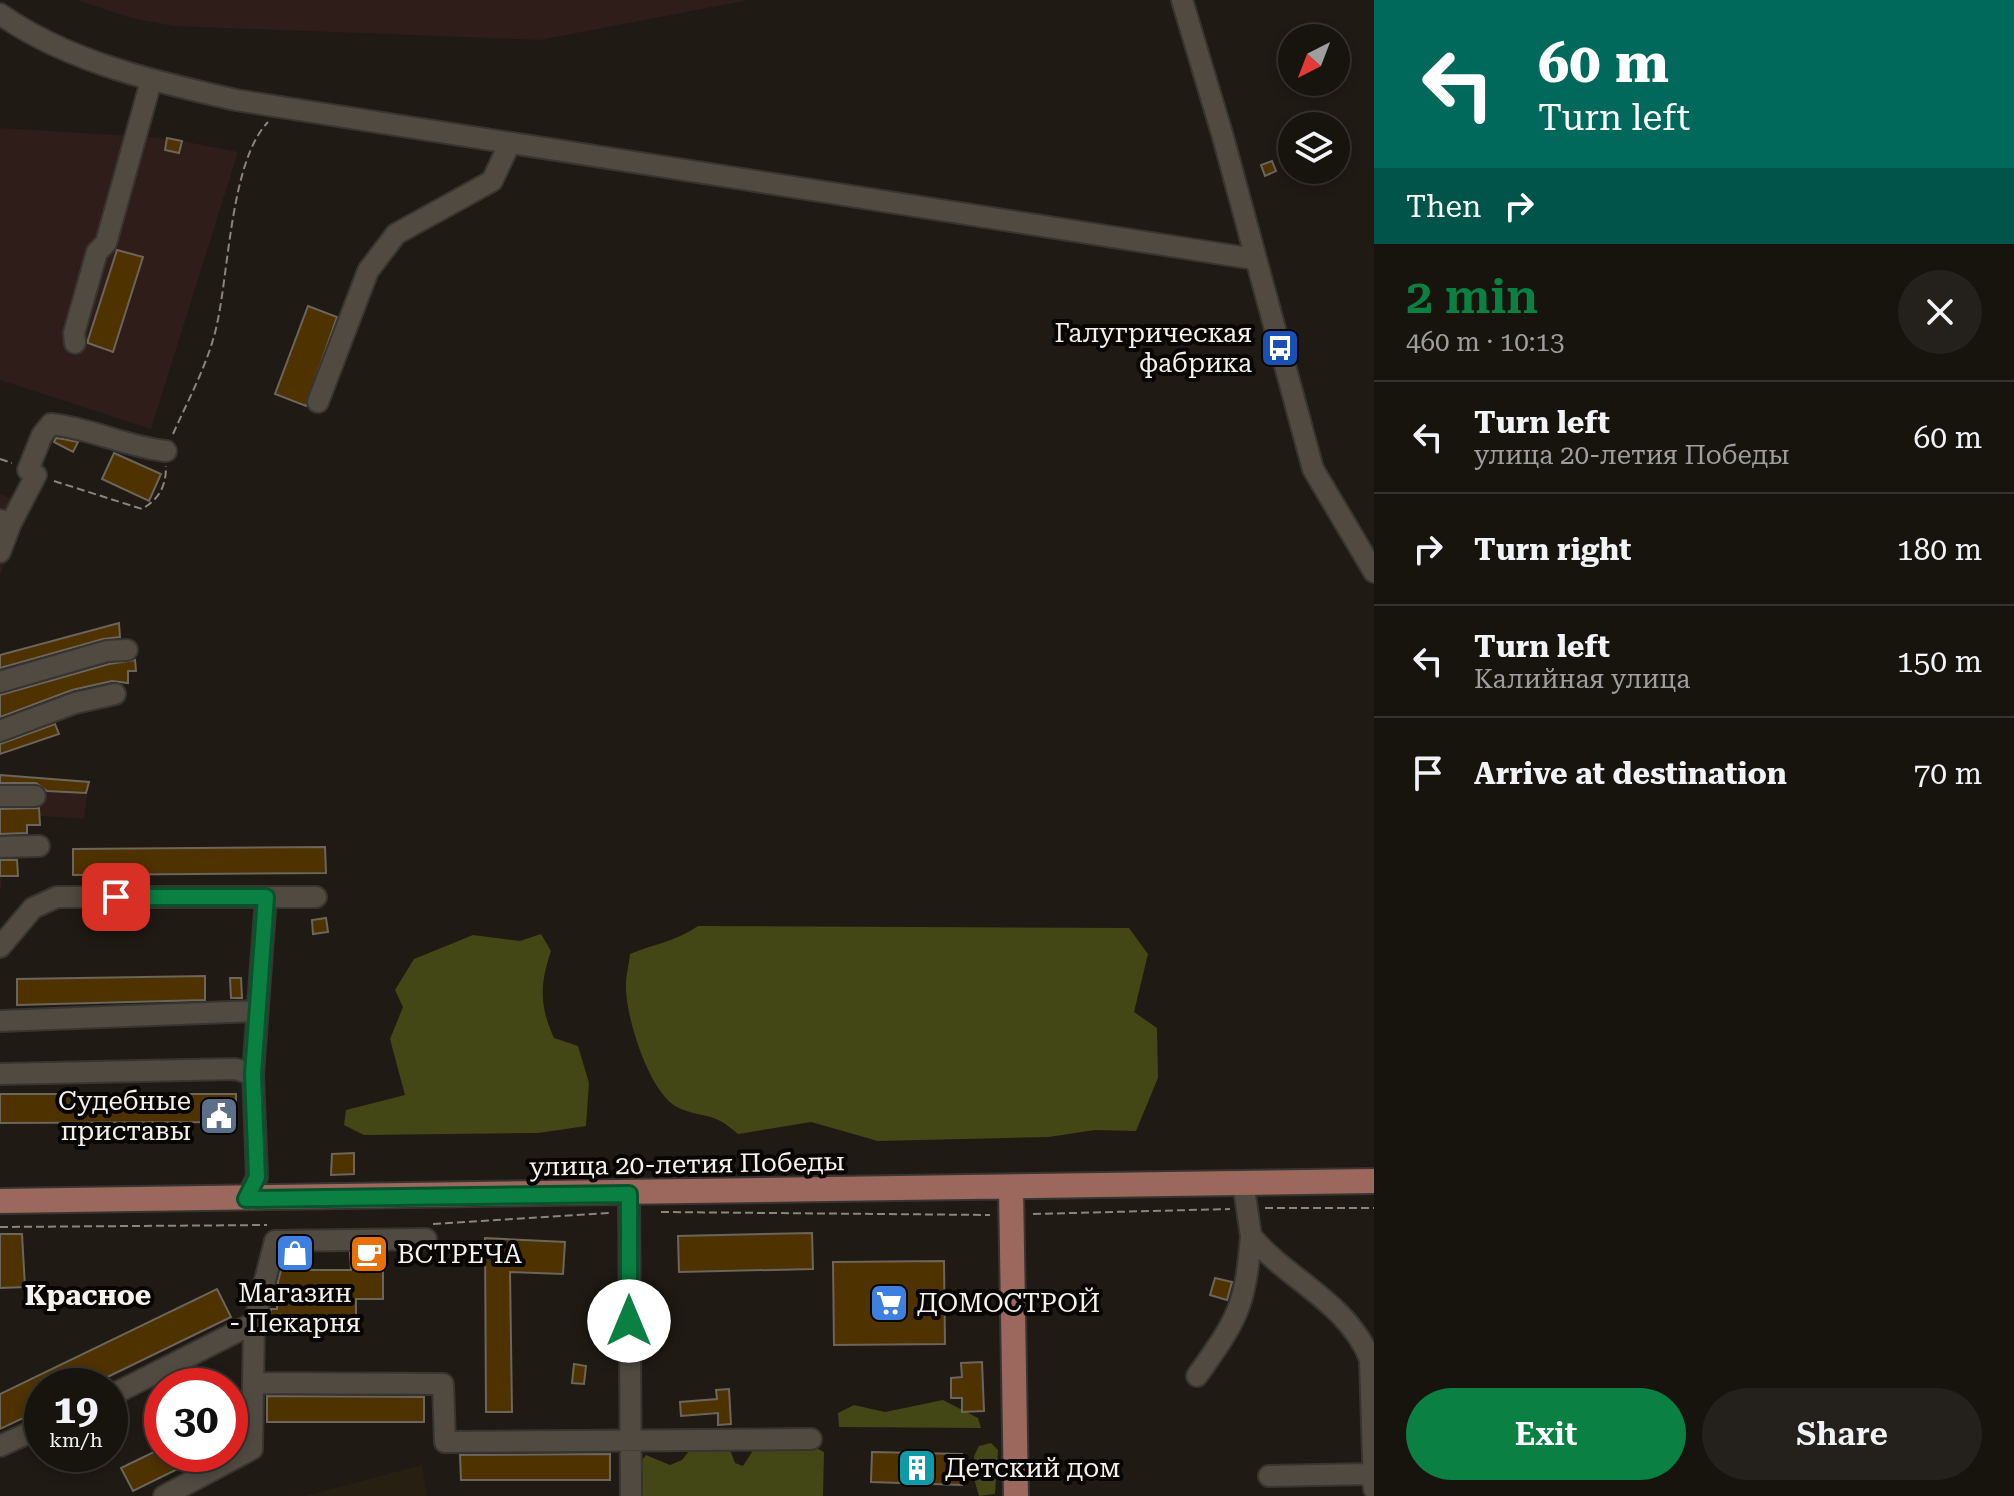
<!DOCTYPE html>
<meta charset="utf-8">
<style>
:root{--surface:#17140e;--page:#24211c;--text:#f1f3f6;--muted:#9e9e9e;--line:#36332e;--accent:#0b8043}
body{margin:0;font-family:"Roboto Serif",serif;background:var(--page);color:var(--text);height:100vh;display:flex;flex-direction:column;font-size:30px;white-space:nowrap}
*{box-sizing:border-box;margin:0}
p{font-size:26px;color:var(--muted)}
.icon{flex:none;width:44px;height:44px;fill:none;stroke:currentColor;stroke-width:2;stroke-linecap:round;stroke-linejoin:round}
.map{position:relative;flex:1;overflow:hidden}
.drawer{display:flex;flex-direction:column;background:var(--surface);width:640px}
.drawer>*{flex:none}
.banner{background:#00695c;color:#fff;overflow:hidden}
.needle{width:52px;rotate:222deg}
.buttons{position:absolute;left:1278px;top:24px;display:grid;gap:16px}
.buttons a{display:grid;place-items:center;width:72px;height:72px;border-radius:50%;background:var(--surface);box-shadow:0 4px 12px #0003,0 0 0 2px var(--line);font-size:40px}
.speed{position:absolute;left:24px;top:1368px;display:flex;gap:16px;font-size:40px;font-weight:700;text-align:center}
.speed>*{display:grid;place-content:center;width:104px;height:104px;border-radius:50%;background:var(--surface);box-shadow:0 4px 12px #0003,0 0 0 2px var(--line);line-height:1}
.speed small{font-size:20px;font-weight:400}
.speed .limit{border:12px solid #d22;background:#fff;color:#111}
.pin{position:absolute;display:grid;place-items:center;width:68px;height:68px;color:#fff;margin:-34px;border-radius:16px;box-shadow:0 4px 12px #0006}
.me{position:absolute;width:88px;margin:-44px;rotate:0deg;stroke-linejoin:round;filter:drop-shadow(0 0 6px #0008)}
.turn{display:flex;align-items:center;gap:28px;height:168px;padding:0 32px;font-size:36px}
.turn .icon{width:104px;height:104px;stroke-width:2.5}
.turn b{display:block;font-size:56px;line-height:68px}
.then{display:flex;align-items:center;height:76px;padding:0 32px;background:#0003;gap:16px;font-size:30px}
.round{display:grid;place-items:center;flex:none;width:84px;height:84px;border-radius:42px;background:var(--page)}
.summary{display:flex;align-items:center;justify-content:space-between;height:136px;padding:0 32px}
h1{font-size:48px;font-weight:600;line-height:60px;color:var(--accent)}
.primary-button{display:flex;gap:16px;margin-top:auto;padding:16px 32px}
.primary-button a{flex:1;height:92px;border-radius:48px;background:var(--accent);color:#fff;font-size:32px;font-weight:600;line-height:92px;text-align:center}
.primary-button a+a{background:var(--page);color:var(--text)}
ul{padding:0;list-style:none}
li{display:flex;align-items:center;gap:24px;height:112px;padding:0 32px;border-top:2px solid var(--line)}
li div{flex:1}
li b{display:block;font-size:30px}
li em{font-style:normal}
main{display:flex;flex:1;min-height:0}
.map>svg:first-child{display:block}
.industrial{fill:#2f1d19}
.built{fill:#281f13}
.forest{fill:#424715}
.building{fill:#4e3200;stroke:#6b655c;stroke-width:2}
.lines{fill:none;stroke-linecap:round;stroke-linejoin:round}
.minor-casing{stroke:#383531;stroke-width:24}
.major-casing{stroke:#383531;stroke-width:28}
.path{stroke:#89857f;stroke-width:2;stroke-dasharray:8 4;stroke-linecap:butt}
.minor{stroke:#504a41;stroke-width:20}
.major{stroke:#9c685d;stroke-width:24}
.route-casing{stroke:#07532c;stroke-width:20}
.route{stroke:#0b8043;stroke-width:14}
.labels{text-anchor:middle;stroke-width:8;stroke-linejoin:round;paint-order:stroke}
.poi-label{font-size:26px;fill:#f5f1ec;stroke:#080604;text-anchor:start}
.street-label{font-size:26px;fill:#f5f1ec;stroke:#080604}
.neighbourhood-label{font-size:28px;font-weight:bold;fill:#f5f1ec;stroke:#080604}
</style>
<main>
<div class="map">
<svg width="1374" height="1496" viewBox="0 0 1374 1496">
<rect width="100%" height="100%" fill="#1f1a13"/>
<!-- industrial -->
<path class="industrial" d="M77,0H749L540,40L173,26L131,18Z
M0,128L167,138L238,152L151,429L0,380Z
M0,494L32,508L0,574Z
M0,778L89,782L84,819L40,816L27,825L26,857L17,858L18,876H2L0,895Z"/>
<!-- built -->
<path class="built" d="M422,1465L427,1496H305Z"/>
<!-- forest -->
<path class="forest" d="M698,926L1129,928L1148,954L1134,1012L1157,1028L1158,1078L1136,1131L1095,1130L1049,1137L878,1141L811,1122L738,1134C710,1109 704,1120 677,1107C649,1093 625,1015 626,985C626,975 629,964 630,954C654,944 677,941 698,926Z
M541,934L551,951C540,984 539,1005 554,1038L578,1046L589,1083L586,1126L538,1133L364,1135L344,1125L346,1110L405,1095L390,1039L403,1007L395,990L414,959L473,935L520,941Z
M943,1400L978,1418L981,1428L839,1427L838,1413L854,1405L885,1412Z
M991,1443L998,1450L995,1494L979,1496L973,1475L974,1456L979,1446Z
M812,1446L824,1452L823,1496H638L637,1467L646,1455L670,1465L682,1460L689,1451L730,1450L735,1463L743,1466L754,1449Z"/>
<!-- building -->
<path class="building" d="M167,138L182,141L179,153L165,150Z
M1272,161L1276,171L1265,176L1261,165Z
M117,250L143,257L113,352L88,343V340Z
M308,306L337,317L306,406L275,394Z
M56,438L63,439L78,442L73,452L54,442Z
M114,453L161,474L149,501L102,479Z
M119,623L120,637L103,639L0,668V655Z
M135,660L136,671H128V683L112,681L72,690L0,717V695L109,664Z
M55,724L59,734L0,754V744Z
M0,775L89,782L86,793L47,791L36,783H0Z
M39,808L40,825H27V833L0,834V809Z
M325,847L326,873L73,875V849Z
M0,860H17L18,876H0Z
M326,918L328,932L313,934L312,920Z
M205,976V1000L17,1005V979Z
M230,978H241L242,998H231Z
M0,1094H236V1122L0,1123Z
M354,1153V1174L331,1175L332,1154Z
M812,1233L813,1269L679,1272L678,1236Z
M0,1234H22L25,1287L0,1288Z
M485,1238L565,1242L563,1274L510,1272L512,1412H486Z
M350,1253H383V1299H356V1332H267L271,1309H277V1286L285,1254H306V1270H351Z
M944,1261L945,1344L834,1345L833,1262Z
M1215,1278L1232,1282L1227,1300L1210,1295Z
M217,1289L231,1317L89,1386H42V1409L0,1429V1394Z
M982,1362L984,1411L962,1412V1398H951V1378L962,1377L961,1363Z
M574,1364L586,1366L584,1384L572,1383Z
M729,1389L731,1424L718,1425V1413L681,1416L680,1402L717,1399L716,1390Z
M267,1396L424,1397V1422H267Z
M230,1406L239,1425V1439L230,1443Z
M162,1448V1454H208L133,1491L121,1468Z
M872,1452L962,1454V1485L871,1482Z
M610,1454V1480H461L460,1455Z"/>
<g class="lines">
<!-- minor casing -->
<g class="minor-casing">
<path id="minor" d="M1182,0L1223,137L1313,469L1374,572
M0,14C68,62 156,82 236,100L1254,259
M75,343L74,333L97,252L106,243L151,81
M318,402L368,271L396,234L492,181L510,143
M28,470L42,435L51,424C91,428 126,447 166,451
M0,520L11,523L0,552
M11,523L36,475
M0,682L107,651L127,650
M0,731L75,703L115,694
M0,796H35
M0,847L39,846
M0,947L33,908L57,897H316
M0,1021L257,1011
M0,1074L235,1069L253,1074
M1243,1182L1251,1236C1289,1281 1347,1302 1370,1359L1374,1489
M629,1194L631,1496
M246,1199L257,1177L253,1074L266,897
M1197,1376C1238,1318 1245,1308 1251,1236
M255,1383L443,1384L445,1442L811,1439
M110,1396L254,1323
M0,1446L42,1427
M1269,1476L1365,1474L1374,1481
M164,1496L252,1449L254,1323L275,1241L426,1239"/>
</g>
<!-- major casing -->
<g class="major-casing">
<path id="major" d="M1011,1187L1016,1496
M0,1201L1374,1181"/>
</g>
<!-- path -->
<path class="path" d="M173,434C189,398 209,362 217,324C229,270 231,160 268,122
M0,459L12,463
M54,481L142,509C159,499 166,487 166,466
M1265,1208H1374
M661,1212L990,1215
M1033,1214L1230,1209
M433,1224L610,1213
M0,1227L267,1225"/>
<!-- minor -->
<use href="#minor" class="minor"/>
<!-- major -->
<use href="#major" class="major"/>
</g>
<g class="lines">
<!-- route casing -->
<g class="route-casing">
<path id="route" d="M116,897H266L253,1074L257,1177L246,1199L629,1194V1321"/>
</g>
<!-- route -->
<use href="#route" class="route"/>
</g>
<!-- icons -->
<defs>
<g id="bus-square" transform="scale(2)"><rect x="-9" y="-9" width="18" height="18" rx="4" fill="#1a4fb4" stroke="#080604"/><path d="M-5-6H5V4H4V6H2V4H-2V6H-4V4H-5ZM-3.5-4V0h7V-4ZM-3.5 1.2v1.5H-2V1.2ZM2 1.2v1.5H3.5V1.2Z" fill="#fff"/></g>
<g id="civic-square" transform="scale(2)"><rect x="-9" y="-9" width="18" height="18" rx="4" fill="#5c6f8a" stroke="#080604"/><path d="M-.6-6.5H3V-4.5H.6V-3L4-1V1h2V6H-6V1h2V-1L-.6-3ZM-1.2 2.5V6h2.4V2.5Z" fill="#fff"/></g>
<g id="shop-square" transform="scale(2)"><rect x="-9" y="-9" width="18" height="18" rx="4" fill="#3f7fe0" stroke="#080604"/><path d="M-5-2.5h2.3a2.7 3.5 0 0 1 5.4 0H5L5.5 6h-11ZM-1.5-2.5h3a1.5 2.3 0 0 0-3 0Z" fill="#fff"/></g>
<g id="cafe-square" transform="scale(2)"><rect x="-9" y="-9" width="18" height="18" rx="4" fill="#e8710a" stroke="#080604"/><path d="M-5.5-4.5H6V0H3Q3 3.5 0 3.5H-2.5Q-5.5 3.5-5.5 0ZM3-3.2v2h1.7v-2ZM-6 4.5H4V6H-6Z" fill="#fff"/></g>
<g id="supermarket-square" transform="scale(2)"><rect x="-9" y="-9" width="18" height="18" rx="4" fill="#3f7fe0" stroke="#080604"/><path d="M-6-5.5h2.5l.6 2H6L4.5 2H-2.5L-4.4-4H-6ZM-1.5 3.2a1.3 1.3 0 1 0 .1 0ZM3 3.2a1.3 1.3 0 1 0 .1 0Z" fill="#fff"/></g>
<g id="building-square" transform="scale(2)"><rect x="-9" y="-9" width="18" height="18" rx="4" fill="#0f9aa8" stroke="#080604"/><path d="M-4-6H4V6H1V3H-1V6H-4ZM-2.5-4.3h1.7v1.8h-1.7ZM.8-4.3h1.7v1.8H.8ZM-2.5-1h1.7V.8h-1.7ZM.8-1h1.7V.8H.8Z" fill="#fff"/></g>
</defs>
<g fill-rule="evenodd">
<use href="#bus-square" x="1280" y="348"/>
<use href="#civic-square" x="219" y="1116"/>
<use href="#shop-square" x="295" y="1253"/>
<use href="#cafe-square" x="369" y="1254"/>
<use href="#supermarket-square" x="889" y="1303"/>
<use href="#building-square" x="917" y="1468"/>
</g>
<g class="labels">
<!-- poi labels -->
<g class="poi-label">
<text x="1252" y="342" text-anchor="end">Галугрическая<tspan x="1252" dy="30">фабрика</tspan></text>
<text x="191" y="1110" text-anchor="end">Судебные<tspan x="191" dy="30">приставы</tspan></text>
<text x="397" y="1263">ВСТРЕЧА</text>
<text x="295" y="1302" text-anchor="middle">Магазин<tspan x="295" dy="30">- Пекарня</tspan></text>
<text x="917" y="1312">ДОМОСТРОЙ</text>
<text x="945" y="1477">Детский дом</text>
</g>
<!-- street labels -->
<g class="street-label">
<text transform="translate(687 1164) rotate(-1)" y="9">улица 20-летия Победы</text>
</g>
<!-- neighbourhood labels -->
<g class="neighbourhood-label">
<text x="88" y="1305">Красное</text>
</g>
</g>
</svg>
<div class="buttons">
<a><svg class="needle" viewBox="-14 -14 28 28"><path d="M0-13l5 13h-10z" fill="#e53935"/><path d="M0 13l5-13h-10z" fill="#9e9e9e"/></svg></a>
<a><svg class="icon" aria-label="layers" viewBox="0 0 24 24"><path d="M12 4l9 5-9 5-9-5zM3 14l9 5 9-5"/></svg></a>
</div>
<div class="speed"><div>19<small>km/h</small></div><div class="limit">30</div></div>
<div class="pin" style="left:116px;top:897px;background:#d93025"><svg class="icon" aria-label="arrive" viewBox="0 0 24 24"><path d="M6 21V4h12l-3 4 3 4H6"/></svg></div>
<svg class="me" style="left:629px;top:1321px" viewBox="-20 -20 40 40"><circle r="19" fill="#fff"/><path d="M0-13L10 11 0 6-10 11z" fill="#0b8043"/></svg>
</div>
<section class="drawer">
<div class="banner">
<div class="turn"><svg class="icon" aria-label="left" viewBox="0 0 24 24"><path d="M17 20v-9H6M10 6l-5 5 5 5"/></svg><div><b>60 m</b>Turn left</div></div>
<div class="then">Then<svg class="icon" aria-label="right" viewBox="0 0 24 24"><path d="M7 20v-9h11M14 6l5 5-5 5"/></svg></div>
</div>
<div class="summary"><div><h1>2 min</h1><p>460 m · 10:13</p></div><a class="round"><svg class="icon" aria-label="close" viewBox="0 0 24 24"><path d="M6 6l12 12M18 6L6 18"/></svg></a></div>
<ul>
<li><svg class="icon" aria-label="left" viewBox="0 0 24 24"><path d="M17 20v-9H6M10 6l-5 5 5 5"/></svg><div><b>Turn left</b><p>улица 20-летия Победы</p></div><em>60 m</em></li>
<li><svg class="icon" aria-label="right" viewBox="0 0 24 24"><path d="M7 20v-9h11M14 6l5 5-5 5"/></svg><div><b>Turn right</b></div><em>180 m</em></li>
<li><svg class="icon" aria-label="left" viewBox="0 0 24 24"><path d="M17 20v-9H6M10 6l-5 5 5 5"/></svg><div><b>Turn left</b><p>Калийная улица</p></div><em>150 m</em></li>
<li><svg class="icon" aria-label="arrive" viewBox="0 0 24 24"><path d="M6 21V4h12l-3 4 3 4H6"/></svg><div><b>Arrive at destination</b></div><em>70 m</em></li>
</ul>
<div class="primary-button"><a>Exit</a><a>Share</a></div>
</section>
</main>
